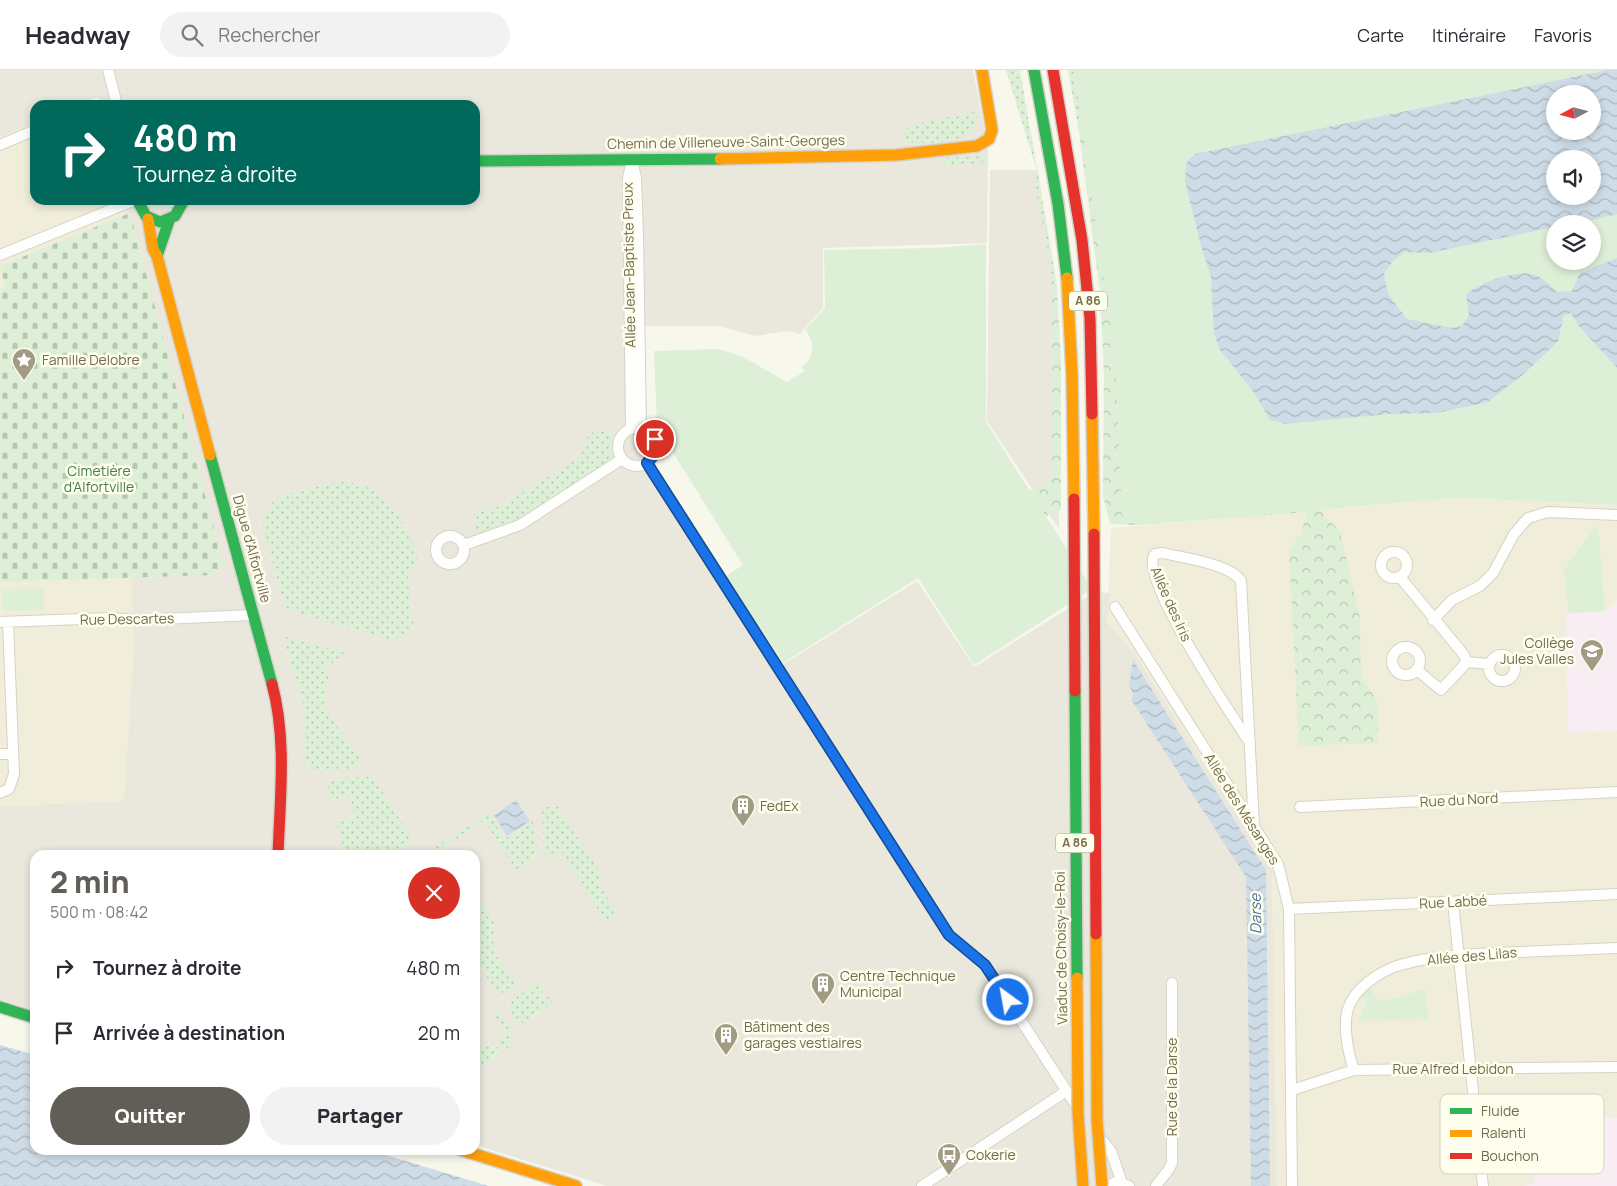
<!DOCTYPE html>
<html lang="fr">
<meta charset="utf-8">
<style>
:root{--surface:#fff;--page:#f2f2f3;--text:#2b2b33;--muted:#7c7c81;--line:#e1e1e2;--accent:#615d57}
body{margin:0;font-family:Manrope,sans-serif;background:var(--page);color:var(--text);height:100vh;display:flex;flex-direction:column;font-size:19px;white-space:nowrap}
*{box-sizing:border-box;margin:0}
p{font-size:16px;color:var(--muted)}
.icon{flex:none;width:28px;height:28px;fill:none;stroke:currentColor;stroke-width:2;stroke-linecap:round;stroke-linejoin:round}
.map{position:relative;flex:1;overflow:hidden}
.drawer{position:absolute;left:30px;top:780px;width:450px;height:305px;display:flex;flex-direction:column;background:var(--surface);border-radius:15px;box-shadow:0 2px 8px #0003}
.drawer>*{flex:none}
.top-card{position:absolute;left:30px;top:30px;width:450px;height:105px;border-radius:15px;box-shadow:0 2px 8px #0003;background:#00695c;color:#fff;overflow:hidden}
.needle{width:32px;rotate:263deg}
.controls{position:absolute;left:1546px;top:15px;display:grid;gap:10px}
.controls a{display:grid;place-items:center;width:55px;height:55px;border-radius:50%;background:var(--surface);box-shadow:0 2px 8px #0003;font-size:25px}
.pin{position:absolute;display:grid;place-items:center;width:42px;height:42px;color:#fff;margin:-21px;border:2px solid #fff;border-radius:50%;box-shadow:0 1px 5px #0007}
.me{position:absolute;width:55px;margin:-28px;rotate:328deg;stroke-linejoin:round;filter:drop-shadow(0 0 4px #0008)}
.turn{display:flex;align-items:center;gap:18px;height:105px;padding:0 20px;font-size:22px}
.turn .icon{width:65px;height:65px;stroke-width:2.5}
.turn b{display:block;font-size:35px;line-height:42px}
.round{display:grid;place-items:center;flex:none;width:52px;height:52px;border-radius:26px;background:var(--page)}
.overview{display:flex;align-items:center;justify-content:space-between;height:85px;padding:0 20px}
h1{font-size:30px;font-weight:800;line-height:38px;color:var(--accent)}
.action{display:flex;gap:10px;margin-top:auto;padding:10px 20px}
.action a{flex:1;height:58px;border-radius:30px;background:var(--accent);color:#fff;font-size:20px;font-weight:800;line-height:58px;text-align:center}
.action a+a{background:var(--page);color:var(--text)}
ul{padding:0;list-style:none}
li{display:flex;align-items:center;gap:15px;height:65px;padding:0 20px}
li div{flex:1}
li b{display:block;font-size:19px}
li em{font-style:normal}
header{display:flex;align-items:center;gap:30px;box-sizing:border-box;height:70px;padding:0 25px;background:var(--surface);border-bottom:1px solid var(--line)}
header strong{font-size:24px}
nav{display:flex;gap:28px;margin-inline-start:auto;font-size:18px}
.search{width:350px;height:45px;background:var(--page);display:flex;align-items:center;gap:12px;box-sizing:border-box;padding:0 18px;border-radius:28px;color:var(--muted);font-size:19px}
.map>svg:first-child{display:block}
.residential{fill:#f0eeda}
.industrial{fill:#eae8dd}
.education{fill:#f8edf3}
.grass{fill:url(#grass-dots)}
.forest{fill:url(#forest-crowns)}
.cemetery{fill:url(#cemetery-stones)}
.green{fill:#ddf0d7;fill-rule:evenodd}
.water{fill:url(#water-waves);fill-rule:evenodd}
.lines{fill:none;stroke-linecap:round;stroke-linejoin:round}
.street-casing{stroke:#d5d2c7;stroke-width:12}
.fast-casing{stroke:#d4d2c6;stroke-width:14}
.slow-casing{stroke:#d4d2c6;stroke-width:14}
.jam-casing{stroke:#d4d2c6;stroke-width:14}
.street{stroke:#fefefc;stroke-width:10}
.fast{stroke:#30b455;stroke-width:11}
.slow{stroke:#ff9f0a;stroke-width:11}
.jam{stroke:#e5322d;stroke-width:11}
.fast-bridge-casing{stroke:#d5d2c6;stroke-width:14;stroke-linecap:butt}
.slow-bridge-casing{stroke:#d5d2c6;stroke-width:14;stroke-linecap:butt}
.jam-bridge-casing{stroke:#d5d2c6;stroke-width:14;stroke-linecap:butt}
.fast-bridge{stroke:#30b455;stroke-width:11}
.slow-bridge{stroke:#ff9f0a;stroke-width:11}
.jam-bridge{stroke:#e5322d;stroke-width:11}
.route-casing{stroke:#114b97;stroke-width:12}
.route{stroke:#1a73e8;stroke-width:9}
.labels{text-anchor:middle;stroke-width:5;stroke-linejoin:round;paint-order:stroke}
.shield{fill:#fefeee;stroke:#9e967d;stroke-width:1}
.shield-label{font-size:12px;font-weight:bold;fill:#756a4c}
.street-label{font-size:14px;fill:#756a4c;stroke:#fefeee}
.poi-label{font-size:14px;fill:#756a4c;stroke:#fefeee;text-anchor:start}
.park-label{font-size:14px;fill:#47814b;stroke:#fefeee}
.water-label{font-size:15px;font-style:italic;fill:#50749d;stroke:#fefeee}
.key{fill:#fefeee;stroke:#d5d2bd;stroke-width:1}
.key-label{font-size:14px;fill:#756a4c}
</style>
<header>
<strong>Headway</strong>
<div class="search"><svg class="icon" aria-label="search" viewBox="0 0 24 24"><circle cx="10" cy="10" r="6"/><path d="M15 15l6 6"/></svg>Rechercher</div>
<nav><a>Carte</a><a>Itinéraire</a><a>Favoris</a></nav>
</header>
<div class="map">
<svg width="1617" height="1116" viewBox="0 0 1617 1116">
<defs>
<pattern id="grass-dots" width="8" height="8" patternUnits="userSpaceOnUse" patternTransform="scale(1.25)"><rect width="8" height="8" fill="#ddf0d7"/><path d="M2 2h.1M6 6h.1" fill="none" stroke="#b8c6b1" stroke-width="1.8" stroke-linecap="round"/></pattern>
<pattern id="forest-crowns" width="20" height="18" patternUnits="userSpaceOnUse" patternTransform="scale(1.25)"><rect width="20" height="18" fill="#ddf0d7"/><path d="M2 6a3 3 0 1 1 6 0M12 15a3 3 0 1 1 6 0" fill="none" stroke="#b8c6b1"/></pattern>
<pattern id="cemetery-stones" width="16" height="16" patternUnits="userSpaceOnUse" patternTransform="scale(1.25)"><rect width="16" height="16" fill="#ddf0d7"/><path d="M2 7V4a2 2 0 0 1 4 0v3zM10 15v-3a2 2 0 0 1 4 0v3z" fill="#b8c6b1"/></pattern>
<pattern id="water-waves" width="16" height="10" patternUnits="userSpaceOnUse" patternTransform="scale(1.25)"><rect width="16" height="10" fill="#cedce7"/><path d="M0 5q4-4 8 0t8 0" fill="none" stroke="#acb6bd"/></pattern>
</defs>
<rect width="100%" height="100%" fill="#f7f7ec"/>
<!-- residential -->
<path class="residential" d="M35,53V130H126L223,493L216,505L131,508L134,572L124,731L0,736V67Z
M1460,428L1617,435V1116H1277L1272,800L1133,581L1107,552L1111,458Z"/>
<!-- industrial -->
<path class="industrial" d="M0,0H973L988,78L987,173L823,178V238L800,264L787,261L756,266L719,256H636L638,333L654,392L723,506L782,595L917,511L974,597L1095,522L1110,523L1107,552L1133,581L1272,800L1277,1116H607L475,1075V785H35V940L0,929V736L124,731L134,572L131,508L216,505L223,493L126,130H475V35H101L98,27L80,35H35V53L0,67Z
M990,100H1038L1056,216L1059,459L987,351Z"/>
<!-- education -->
<path class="education" d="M1617,530V661L1568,663L1566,544L1606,541Z
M1617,1047V1116H1523L1534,1114L1527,1048Z"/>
<!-- grass -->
<path class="grass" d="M1006,0H1020L1057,216H1052L1051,196L1033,105L1038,104Z
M1068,0H1074L1084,63L1079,62Z
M975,42L978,45L973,60L958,69L938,73L904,72L906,60L910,55Z
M984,86L987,90L979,94L976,91V94L942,95L946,88Z
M601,359L613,364C609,374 613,384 610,391L521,450L482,464L473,456L478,443L504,434L580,387L589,364Z
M347,412C388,416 406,454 418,490L408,506L413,554L409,560L393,570L291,541L286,537L283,530L263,458C262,448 268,436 275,430C285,423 335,411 347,412Z
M286,567L346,583L325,598L330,611C311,637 347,666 360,687V694L355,699L317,702C296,693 307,656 304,638C302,619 284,583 286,567Z
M367,707L375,710L413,770L390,785H371L368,781L362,785H337L342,772L337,753L355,747L348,726L330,731L327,714L335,709Z
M547,737H558L603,807L597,811L617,843L605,851L560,778L547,787L544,781L542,742Z
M489,743L505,769L533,751L538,786L516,800L484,751L445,776L450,785H434L431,780Z
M475,823L494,853L493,880L517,916C508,921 503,926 494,919L475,888Z
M540,912L545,920L540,924L543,930L549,926L552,931V934L522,953L515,952L508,935L511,930Z
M499,940L512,964L509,977L503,982L497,972L507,964L494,944Z
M475,966L483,979L494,973L501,983L484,994L475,995Z"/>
<!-- forest -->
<path class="forest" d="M1074,0H1114L1305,426L1340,461L1360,548L1361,604L1377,631L1378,673L1299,676L1289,482L1301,463L1307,442L1138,455L1110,454L1103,426L1104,304L1100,223L1079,62L1084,63Z
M1052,216H1057L1061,294V439L1046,446L1029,421L1052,411Z"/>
<!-- cemetery -->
<path class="cemetery" d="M130,143L223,493L216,505L0,512V221L6,219L0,196Z"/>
<!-- green -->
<path class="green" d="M1074,0H1617V435L1460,428L1138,455L1122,445L1115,290ZM1555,24H1592V61H1555ZM1555,89H1592V126H1555ZM1555,154H1592V191H1555Z
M986,174V352L1092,519L974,595L918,508L783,593L726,506L743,495L657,357L654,281L719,279L741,286L787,312L805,301L802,297C815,288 815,270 805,260L825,238L824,180L934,178Z
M1598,453L1605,541L1569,543L1564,499Z
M43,518L44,540L3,541L2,519Z
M1369,918L1381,932L1425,919L1429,949L1358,951L1367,931L1360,926Z"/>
<!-- water -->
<path class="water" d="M1608,0H1617V144L1589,151L1555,154V157L1429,183L1404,182L1393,191L1384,203L1388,224L1407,249L1452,258L1462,256L1469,245L1466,225C1476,213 1517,200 1532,204C1542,206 1550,215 1557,222L1572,221L1580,203L1617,188V298L1578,255L1571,243L1564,245L1558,271L1525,303L1488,332L1437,343L1389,344L1285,354L1270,350L1253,321L1220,280L1214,264L1211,207L1202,180L1185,111L1186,93L1195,84ZM1555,24H1592V61H1555ZM1555,89H1592V126H1555Z
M1133,590L1266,800L1270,1116H1251L1246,807L1132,631L1133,623L1129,616Z
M516,730L530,751L507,766L494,745Z
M0,975L35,985V1080H369L489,1116H0Z"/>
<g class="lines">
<!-- street casing -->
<g class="street-casing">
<path id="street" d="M108,0L117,35
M0,75L35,60
M633,94L636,108L638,166L641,357
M0,185L135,130
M618 377a19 19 0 1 1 38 0a19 19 0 1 1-38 0Z
M631,358L628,108L632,90
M647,393L949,865L985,895L1077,1037
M436 480a14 14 0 1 1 28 0a14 14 0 1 1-28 0Z
M464,475L520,455L622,389
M1381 495a13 13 0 1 1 26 0a13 13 0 1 1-26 0Z
M1400,507L1464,585L1467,592L1441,620L1417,600
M1115,537L1278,794L1289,839L1292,1116
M1433,550L1452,530L1480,516L1493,503L1514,464L1528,448L1548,442L1617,445
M0,552L110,548L138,550L254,545
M1392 591a14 14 0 1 1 28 0a14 14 0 1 1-28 0Z
M1489 598a13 13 0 1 1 26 0a13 13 0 1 1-26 0Z
M1467,592L1489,594
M1250,673C1235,650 1136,504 1155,484L1163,483C1183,488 1231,494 1241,511L1254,755
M0,684H13
M0,723L9,719L14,704L8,552
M1300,737L1617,722
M1453,832L1483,1116
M1289,839L1617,824
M1354,1000C1348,983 1342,953 1349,936C1356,918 1377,904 1394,897C1426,886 1462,885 1495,883C1536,881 1576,880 1617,878
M1292,1020L1354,1000L1617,997
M1101,1069L1111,1081L1122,1113
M922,1116L1065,1022
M1108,1116L1116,1112L1129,1116
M1156,1116L1169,1099L1172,1093V913"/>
</g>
<!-- fast casing -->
<g class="fast-casing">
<path id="fast" d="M1034,0L1058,134L1067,208
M475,91L720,89
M137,130L146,146L160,152L175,146L184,130
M157,186L169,151
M210,385L272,614
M0,937L35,948"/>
</g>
<!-- slow casing -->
<g class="slow-casing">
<path id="slow" d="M720,89L897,85L977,76L989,69L992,60L982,0
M148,149L153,179L157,186L210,385
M1067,208L1072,304L1074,429
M1092,344L1094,464
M461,1080L576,1116"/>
</g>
<!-- jam casing -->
<g class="jam-casing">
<path id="jam" d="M1053,0L1082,170L1090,248L1092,344
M272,614C287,669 280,728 278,785"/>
</g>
<!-- street -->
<use href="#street" class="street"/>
<!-- fast -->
<use href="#fast" class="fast"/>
<!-- slow -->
<use href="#slow" class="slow"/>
<!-- jam -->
<use href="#jam" class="jam"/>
<!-- fast-bridge casing -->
<g class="fast-bridge-casing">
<path id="fast-bridge" d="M1075,621L1077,908"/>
</g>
<!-- slow-bridge casing -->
<g class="slow-bridge-casing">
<path id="slow-bridge" d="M1096,864L1097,1050L1102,1116
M1077,908L1078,1043L1083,1116"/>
</g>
<!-- jam-bridge casing -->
<g class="jam-bridge-casing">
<path id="jam-bridge" d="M1074,429L1075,621
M1094,464L1096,864"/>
</g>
<!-- fast-bridge -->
<use href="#fast-bridge" class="fast-bridge"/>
<!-- slow-bridge -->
<use href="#slow-bridge" class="slow-bridge"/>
<!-- jam-bridge -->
<use href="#jam-bridge" class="jam-bridge"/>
</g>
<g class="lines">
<!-- route casing -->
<g class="route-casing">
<path id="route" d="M655,369L656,382L647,393L652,401L949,865L985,895L1008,930"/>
</g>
<!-- route -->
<use href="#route" class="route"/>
</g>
<!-- icons -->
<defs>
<g id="sight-pin" transform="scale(1.25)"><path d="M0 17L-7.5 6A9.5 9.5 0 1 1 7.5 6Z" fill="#a29b84" stroke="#fefeee"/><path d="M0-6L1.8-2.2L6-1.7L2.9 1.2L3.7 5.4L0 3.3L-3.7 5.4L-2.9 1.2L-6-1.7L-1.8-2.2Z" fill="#fff"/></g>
<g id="school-pin" transform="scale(1.25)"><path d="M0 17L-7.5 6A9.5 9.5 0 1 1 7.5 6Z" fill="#a29b84" stroke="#fefeee"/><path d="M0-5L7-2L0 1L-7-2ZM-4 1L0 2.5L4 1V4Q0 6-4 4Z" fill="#fff"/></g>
<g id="building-pin" transform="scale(1.25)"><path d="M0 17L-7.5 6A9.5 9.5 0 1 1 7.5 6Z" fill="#a29b84" stroke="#fefeee"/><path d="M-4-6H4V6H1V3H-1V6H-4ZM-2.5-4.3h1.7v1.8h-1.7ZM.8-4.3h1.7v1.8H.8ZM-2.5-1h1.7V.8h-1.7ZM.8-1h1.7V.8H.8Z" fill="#fff"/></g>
<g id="bus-pin" transform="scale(1.25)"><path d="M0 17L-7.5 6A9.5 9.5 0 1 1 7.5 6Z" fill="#a29b84" stroke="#fefeee"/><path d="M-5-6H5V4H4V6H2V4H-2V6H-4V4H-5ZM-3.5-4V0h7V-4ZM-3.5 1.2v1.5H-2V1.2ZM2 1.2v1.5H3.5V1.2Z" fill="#fff"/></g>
</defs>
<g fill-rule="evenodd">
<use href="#sight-pin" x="24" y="290"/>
<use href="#school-pin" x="1592" y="581"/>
<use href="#building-pin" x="743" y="736"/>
<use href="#building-pin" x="823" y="914"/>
<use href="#building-pin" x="726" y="965"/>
<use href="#bus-pin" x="949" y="1085"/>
</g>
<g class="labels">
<!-- shield labels -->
<g class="shield">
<rect x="1069" y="221.5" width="38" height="19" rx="4"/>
<rect x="1056" y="763.5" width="38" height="19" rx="4"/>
</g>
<g class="shield-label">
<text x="1088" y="235">A 86</text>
<text x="1075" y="777">A 86</text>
</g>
<!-- street labels -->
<g class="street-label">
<text transform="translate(726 72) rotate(-1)" y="5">Chemin de Villeneuve-Saint-Georges</text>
<text transform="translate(629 195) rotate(-91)" y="5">Allée Jean-Baptiste Preux</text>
<text transform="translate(252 479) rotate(75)" y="5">Digue d'Alfortville</text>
<text transform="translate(1171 534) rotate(66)" y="5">Allée des Iris</text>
<text transform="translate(127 549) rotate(-1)" y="5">Rue Descartes</text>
<text transform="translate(1459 730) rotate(-3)" y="5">Rue du Nord</text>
<text transform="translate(1242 739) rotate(58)" y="5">Allée des Mésanges</text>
<text transform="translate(1453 832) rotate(-3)" y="5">Rue Labbé</text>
<text transform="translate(1061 878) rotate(-91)" y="5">Viaduc de Choisy-le-Roi</text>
<text transform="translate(1472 886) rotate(-5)" y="5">Allée des Lilas</text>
<text x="1453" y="1004">Rue Alfred Lebidon</text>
<text transform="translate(1172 1017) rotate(-90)" y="5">Rue de la Darse</text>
</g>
<!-- poi labels -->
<g class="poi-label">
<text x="42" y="295">Famille Delobre</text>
<text x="1574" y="578" text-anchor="end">Collège<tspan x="1574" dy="16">Jules Valles</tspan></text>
<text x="760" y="741">FedEx</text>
<text x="840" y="911">Centre Technique<tspan x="840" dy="16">Municipal</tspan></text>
<text x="744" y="962">Bâtiment des<tspan x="744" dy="16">garages vestiaires</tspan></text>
<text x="966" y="1090">Cokerie</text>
</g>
<!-- park labels -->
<g class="park-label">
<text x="99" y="406">Cimetière<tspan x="99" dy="16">d'Alfortville</tspan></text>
</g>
<!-- water labels -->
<g class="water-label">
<text transform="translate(1256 844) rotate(-91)" y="5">Darse</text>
</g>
</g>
<!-- legend -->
<rect x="1440" y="1024" width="164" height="80" rx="8" class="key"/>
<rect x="1450" y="1038" width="22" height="6" fill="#30b455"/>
<rect x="1450" y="1060" width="22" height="7" fill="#ff9f0a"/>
<rect x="1450" y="1083" width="22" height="6" fill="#e5322d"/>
<g class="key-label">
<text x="1481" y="1046">Fluide</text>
<text x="1481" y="1068">Ralenti</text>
<text x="1481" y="1091">Bouchon</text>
</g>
</svg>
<div class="controls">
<a><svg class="needle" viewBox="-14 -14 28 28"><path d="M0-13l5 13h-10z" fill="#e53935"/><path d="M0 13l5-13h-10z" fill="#7c7c81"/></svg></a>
<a><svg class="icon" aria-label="sound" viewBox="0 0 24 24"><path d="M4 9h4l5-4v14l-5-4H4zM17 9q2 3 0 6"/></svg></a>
<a><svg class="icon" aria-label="layers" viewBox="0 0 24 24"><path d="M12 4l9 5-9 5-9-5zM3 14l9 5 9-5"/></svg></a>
</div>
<div class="pin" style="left:655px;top:369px;background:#d93025"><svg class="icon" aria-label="arrive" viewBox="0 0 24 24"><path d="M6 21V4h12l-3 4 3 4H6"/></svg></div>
<svg class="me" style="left:1008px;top:930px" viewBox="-20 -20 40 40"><circle r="17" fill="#1a73e8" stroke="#fff" stroke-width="3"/><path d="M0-11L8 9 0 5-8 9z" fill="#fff"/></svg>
<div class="top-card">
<div class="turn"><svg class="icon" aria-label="right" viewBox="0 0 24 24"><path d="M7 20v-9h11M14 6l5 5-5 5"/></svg><div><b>480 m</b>Tournez à droite</div></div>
</div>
<section class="drawer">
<div class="overview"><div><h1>2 min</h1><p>500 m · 08:42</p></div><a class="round" style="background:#d93025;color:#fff"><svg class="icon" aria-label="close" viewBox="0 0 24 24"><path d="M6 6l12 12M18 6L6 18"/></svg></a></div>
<ul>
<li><svg class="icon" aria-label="right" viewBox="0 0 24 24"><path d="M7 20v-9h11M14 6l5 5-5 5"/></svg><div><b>Tournez à droite</b></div><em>480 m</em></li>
<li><svg class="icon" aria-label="arrive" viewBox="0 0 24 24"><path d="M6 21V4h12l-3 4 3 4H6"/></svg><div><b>Arrivée à destination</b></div><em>20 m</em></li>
</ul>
<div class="action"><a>Quitter</a><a>Partager</a></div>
</section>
</div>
